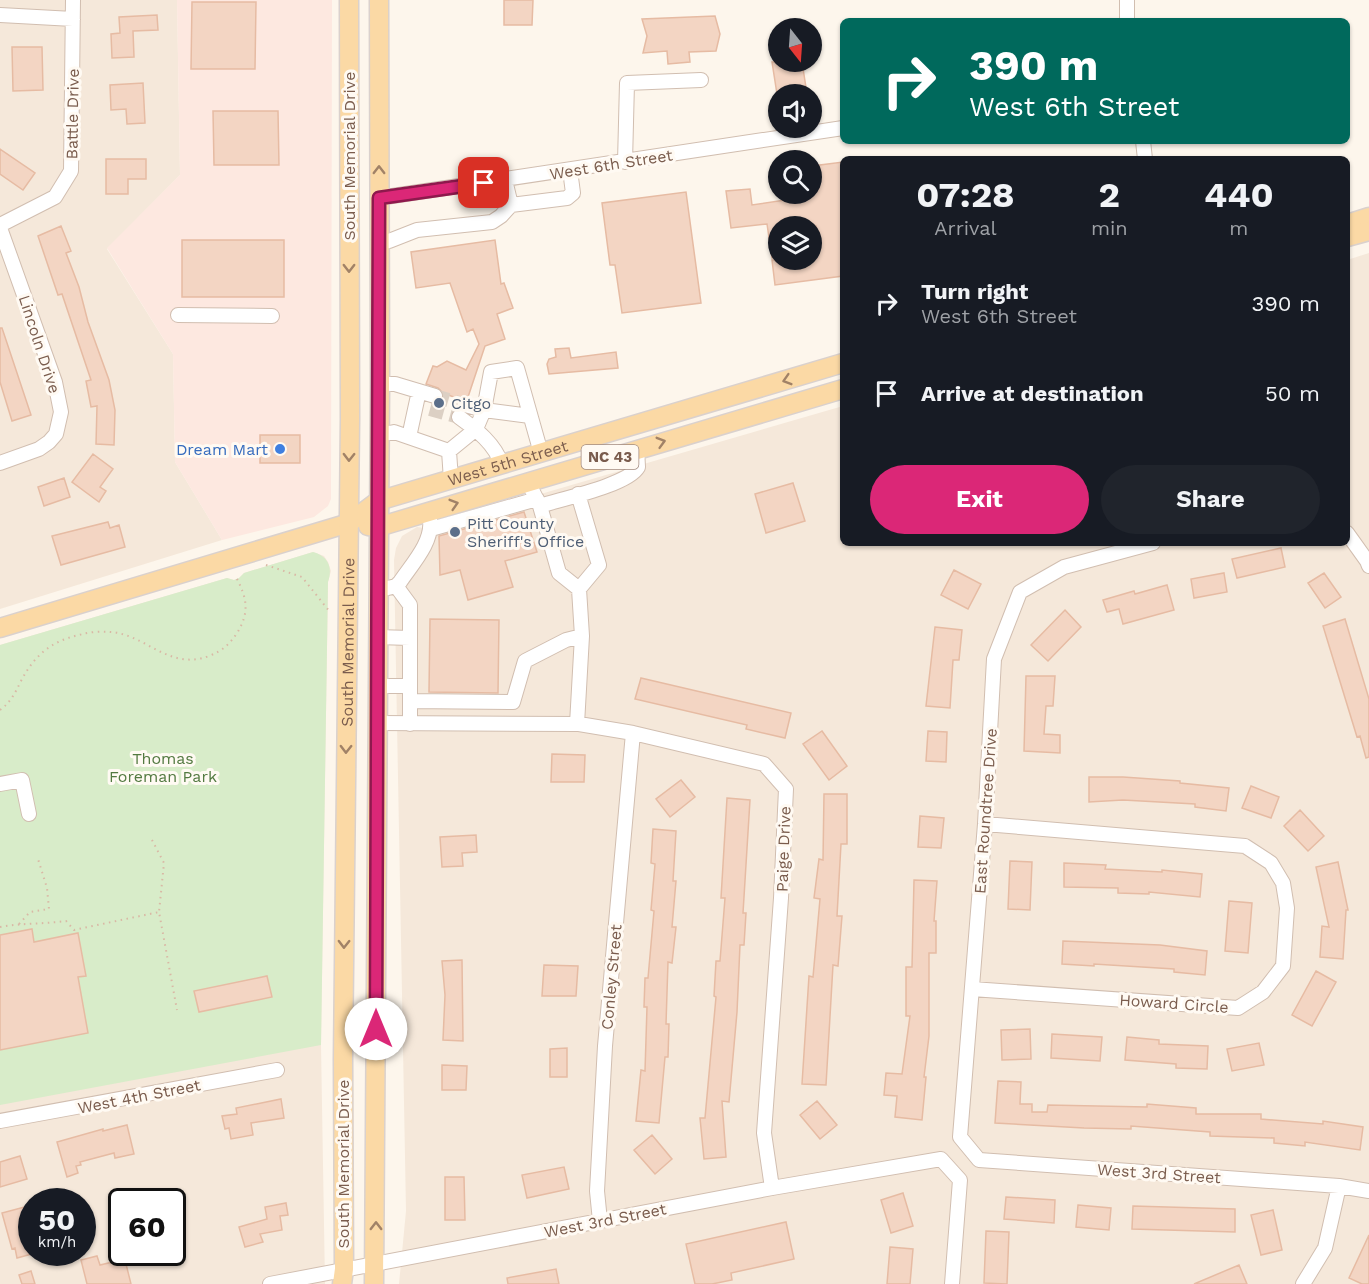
<!DOCTYPE html>
<style>
:root{--surface:#171b24;--page:#20242c;--text:#f1f3f6;--muted:#9ea1a6;--accent:#db2777}
body{margin:0;font-family:"Work Sans",sans-serif;background:var(--page);color:var(--text);height:100vh;display:flex;flex-direction:column;font-size:22px;white-space:nowrap}
*{box-sizing:border-box;margin:0}
p{font-size:20px;color:var(--muted)}
.icon{flex:none;width:33px;height:33px;fill:none;stroke:currentColor;stroke-width:2;stroke-linecap:round;stroke-linejoin:round}
.map{position:relative;flex:1;overflow:hidden}
.details{position:absolute;left:840px;top:156px;width:510px;height:390px;display:flex;flex-direction:column;background:var(--surface);border-radius:9px;box-shadow:0 2px 4px #0004}
.details>*{flex:none}
.hud{position:absolute;left:840px;top:18px;width:510px;height:126px;border-radius:9px;box-shadow:0 2px 4px #0004;background:#00695c;color:#fff;overflow:hidden}
.needle{width:39px;rotate:163deg}
.buttons{position:absolute;left:768px;top:18px;display:grid;gap:12px}
.buttons a{display:grid;place-items:center;width:54px;height:54px;border-radius:50%;background:var(--surface);box-shadow:0 2px 4px #0004;font-size:30px}
.speed{position:absolute;left:18px;top:1188px;display:flex;gap:12px;font-size:30px;font-weight:700;text-align:center}
.speed>*{display:grid;place-content:center;width:78px;height:78px;border-radius:50%;background:var(--surface);box-shadow:0 2px 4px #0004;line-height:1}
.speed small{font-size:15px;font-weight:400}
.speed .limit{border:3px solid #111;border-radius:9px;background:#fff;color:#111}
.pin{position:absolute;display:grid;place-items:center;width:51px;height:51px;color:#fff;margin:-26px;border-radius:12px;box-shadow:0 3px 9px #0006}
.me{position:absolute;width:66px;margin:-33px;rotate:0deg;stroke-linejoin:round;filter:drop-shadow(0 0 4px #0008)}
.turn{display:flex;align-items:center;gap:21px;height:126px;padding:0 30px;font-size:27px}
.turn .icon{width:78px;height:78px;stroke-width:2.5}
.turn b{display:block;font-size:42px;line-height:51px}
.eta{display:flex;justify-content:space-evenly;align-items:center;height:102px;text-align:center}
.eta b{font-size:36px;font-weight:700;line-height:42px}
.primary-button{display:flex;gap:12px;margin-top:auto;padding:12px 30px}
.primary-button a{flex:1;height:69px;border-radius:36px;background:var(--accent);color:#fff;font-size:24px;font-weight:700;line-height:69px;text-align:center}
.primary-button a+a{background:var(--page);color:var(--text)}
ul{padding:0;list-style:none}
li{display:flex;align-items:center;gap:18px;height:90px;padding:0 30px}
li div{flex:1}
li b{display:block;font-size:22px}
li em{font-style:normal}
.map>svg:first-child{display:block}
.residential{fill:#f5e8da;fill-rule:evenodd}
.commercial{fill:#fde8e0}
.green{fill:#d8ecc9}
.building{fill:#f3d5c3;stroke:#e6bba3;stroke-width:1.5}
.lines{fill:none;stroke-linecap:round;stroke-linejoin:round}
.minor-tunnel{stroke:#dcd0c4;stroke-width:14;stroke-dasharray:14 7;stroke-linecap:butt}
.minor-casing{stroke:#d1beb0;stroke-width:16}
.major-casing{stroke:#dad1cd;stroke-width:21}
.path{stroke:#d9b8a5;stroke-width:2;stroke-dasharray:1.5 4.5;stroke-linecap:butt}
.minor{stroke:#fff;stroke-width:14}
.major{stroke:#fbd9a5;stroke-width:18}
.oneway{stroke:#a18267}
.route-casing{stroke:#8e194d;stroke-width:15}
.route{stroke:#db2777;stroke-width:10}
.service-dot{fill:#5c6f8a;stroke:#fffaf3;stroke-width:2}
.shop-dot{fill:#3f7fe0;stroke:#fffaf3;stroke-width:2}
.labels{text-anchor:middle;stroke-width:6;stroke-linejoin:round;paint-order:stroke}
.shield{fill:#fffaf3;stroke:#a28b7f;stroke-width:1.5}
.shield-label{font-size:15px;font-weight:bold;fill:#7a5c4d}
.street-label{font-size:16px;fill:#7a5c4d;stroke:#fffaf3}
.service-label{font-size:16px;fill:#4e5e75;stroke:#fffaf3;text-anchor:start}
.shop-label{font-size:16px;fill:#366cbe;stroke:#fffaf3;text-anchor:end}
.park-label{font-size:16px;fill:#537a41;stroke:#fffaf3}
</style>
<div class="map">
<svg width="1369" height="1284" viewBox="0 0 1369 1284">
<rect width="100%" height="100%" fill="#fdf6ec"/>
<!-- residential -->
<path class="residential" d="M0,0H177L180,175L107,249L173,354L175,462L222,540L0,609Z
M1369,253V1284H399L406,1211L394,560L396,548L402,536L417,527L424,528L843,406V543H1347V260Z
M313,552L324,556L328,562L331,571L328,582L321,1045L325,1284H0V645L227,578L234,580L239,578L244,573ZM32,1202H82V1252H32ZM122,1202H172V1252H122Z"/>
<!-- commercial -->
<path class="commercial" d="M177,0H332L331,499L328,506L314,517L222,540L175,462L173,354L107,248L180,175Z"/>
<!-- green -->
<path class="green" d="M313,552C328,556 333,567 328,582L321,1045L0,1105V645L227,578L234,580L239,578L244,573Z"/>
<!-- building -->
<path class="building" d="M504,0H533L532,25H504Z
M192,2H256L255,69H191Z
M157,15L158,30L133,31L134,57L112,58L111,34L120,33L119,17Z
M715,16L720,34L716,51L689,52L690,62L668,64L667,51L643,53L647,36L642,19Z
M12,47H42L43,90L13,91Z
M772,62H802L807,94H777Z
M143,83L145,123L127,124L126,109L111,110L110,85Z
M213,111H278L279,165H214Z
M0,149L35,173L23,190L0,174Z
M106,159H146V179H128V194H106Z
M843,162V276L775,285L772,260H812V250L819,249L816,226H778V257L772,258L767,224L731,228L726,191L750,189L752,205L799,198L798,194H812V166Z
M686,192L701,303L622,313L615,265H610L602,203Z
M61,226L71,251L66,253L79,287L88,322L109,380L115,410L114,445L96,444L97,406L91,407L86,381L91,380L62,294L58,295L38,236Z
M182,240H284V297H182Z
M495,240L501,284L504,283L513,308L497,314L505,339L485,346L468,397L459,399L443,393L438,388L426,384L433,366L437,367L447,361L466,370L479,344L473,329L467,332L450,283L416,288L411,252Z
M0,328H2L31,415L12,421L0,382Z
M569,348L571,358L616,352L618,368L549,374L547,364L549,359L556,357L555,349Z
M260,435H300V463H260Z
M93,454L113,469L100,487L106,491L99,502L72,482Z
M64,478L70,497L44,506L38,487Z
M793,483L805,521L766,533L755,494Z
M524,512L537,552L505,561L513,587L468,600L460,570L440,575L439,536Z
M108,522L110,528L119,525L125,547L61,565L52,536Z
M1281,548L1285,567L1237,578L1232,559Z
M954,570L981,584L968,609L941,595Z
M1224,573L1227,592L1194,598L1191,579Z
M1324,573L1341,597L1325,608L1308,583Z
M1167,585L1174,610L1123,624L1119,609L1107,612L1103,600L1134,591L1135,594Z
M1065,610L1081,627L1048,661L1031,645Z
M430,619L499,620L498,693L429,692Z
M1345,619L1369,699V757L1366,758L1360,736L1357,737L1323,626Z
M935,627L962,630L959,660H953L950,708L926,706Z
M1026,676H1055L1053,706H1046L1044,734L1060,735V753L1024,751Z
M641,678L791,713L785,738L746,729L747,725L635,699Z
M822,731L847,766L829,780L803,744Z
M928,731L947,732L946,762L926,761Z
M552,754L585,755L584,782H551Z
M1089,777H1123L1180,781V783L1229,788L1226,811L1195,807V804L1123,800L1089,802Z
M681,780L695,797L670,817L656,799Z
M1251,786L1279,797L1271,818L1242,808Z
M824,794H847V844H841L837,916H842L838,966L833,965L826,1085L802,1084L809,976L813,977L820,899L814,898L819,859L823,860Z
M727,798L750,800L743,913H746L744,945H740L737,1012L729,1102L722,1101L726,1157L704,1159L700,1118H705L716,997L714,996L716,961H720L725,898H721Z
M1300,810L1324,836L1308,851L1284,826Z
M920,816L944,818L941,848L918,847Z
M653,829L676,831L673,881H676L672,927H676L672,963L668,962L666,1024H669L668,1057H665L659,1123L636,1121L641,1070L645,1071L647,1007H644L645,978H648L654,911L651,910L655,864L651,863Z
M476,835L477,852L462,853L463,866L442,867L440,837Z
M1010,861L1032,862L1030,910L1008,909Z
M1338,862L1348,910H1346L1343,959L1320,957L1322,926L1329,927L1316,867Z
M1064,863L1106,865L1105,869L1162,872V870L1202,874L1200,897L1149,892V894L1118,893V888L1064,887Z
M914,880L937,881L934,921H936V953H929V1036L924,1077H926L922,1120L895,1117L897,1096L884,1095L886,1073L902,1074L910,1016H906V967H912Z
M1229,901L1252,903L1248,953L1225,951Z
M32,929L34,942L78,933L86,976L78,977L88,1033L0,1050V935Z
M1063,941L1160,945L1207,951L1205,975L1174,972V969L1094,964V966L1062,964Z
M462,960L463,1041L443,1040L445,995L442,961Z
M544,965L578,966L576,996H542Z
M1316,971L1336,982L1312,1026L1292,1015Z
M267,976L272,997L199,1012L194,991Z
M1030,1029L1031,1059L1002,1060L1001,1030Z
M1052,1034L1102,1037L1100,1061L1051,1058Z
M1127,1037L1159,1040V1044L1208,1046L1207,1069L1176,1068V1064L1125,1060Z
M1259,1043L1264,1065L1232,1071L1227,1049Z
M567,1048V1077H550V1049Z
M442,1065L467,1066L466,1090H442Z
M998,1081L1021,1082L1020,1104H1032V1112H1047L1048,1105L1147,1107V1104L1196,1108V1114H1261V1119L1323,1124V1121L1363,1127L1360,1150L1305,1142V1146L1274,1143V1138L1210,1136V1132L1131,1126V1129L1084,1128L995,1123Z
M281,1099L284,1118L251,1123L253,1135L231,1139L229,1128L225,1129L222,1116L237,1114L236,1108Z
M817,1101L837,1125L820,1139L800,1115Z
M127,1125L134,1154L115,1158L114,1153L80,1162L81,1165L76,1166L78,1173L67,1177L57,1142L103,1129V1131Z
M652,1135L672,1159L655,1174L634,1150Z
M20,1156L27,1179L0,1187V1162Z
M564,1167L569,1189L527,1198L522,1175Z
M445,1177H464L465,1220H445Z
M903,1193L913,1226L891,1233L881,1200Z
M1006,1197L1055,1200L1054,1223L1004,1219Z
M286,1203L288,1215L280,1216L282,1230L260,1234L263,1242L245,1247L239,1227L267,1219L265,1207Z
M32,1205V1254L17,1258L15,1248L12,1249L2,1213Z
M1078,1205L1111,1208L1109,1230L1076,1227Z
M1133,1206L1235,1209V1232L1132,1229Z
M1273,1210L1282,1250L1261,1255L1251,1215Z
M786,1222L794,1259L731,1273L732,1280L712,1284H695L686,1244Z
M986,1231L1009,1232L1007,1284L984,1283Z
M1369,1235V1284H1362L1349,1278Z
M890,1247L913,1249L910,1284H887Z
M97,1256L100,1265L121,1260L122,1265L126,1264L131,1284H87L81,1260Z
M1239,1265L1247,1284H1194Z
M556,1269L559,1284H508L507,1278Z
M31,1271L35,1284H22L19,1275Z"/>
<g class="lines">
<!-- minor-tunnel -->
<path class="minor-tunnel" d="M435,396L465,405
M430,409L459,417"/>
<!-- minor casing -->
<g class="minor-casing">
<path id="minor" d="M1127,0V21
M0,15L73,19
M1143,141L1145,159
M625,162L627,83L701,80
M505,180L511,205L567,198L573,193L570,170
M379,198L843,128
M0,225L55,197L71,171L73,0
M0,228L55,382L61,412L56,434L49,442L39,449L0,463
M380,242L389,241L417,230L492,222L501,216L511,205
M178,315L272,316
M380,384H395L435,396
M530,416L484,410L491,372L517,368L541,453
M459,417C477,430 495,444 502,465
M379,435L394,432L449,451L476,429L484,410L465,405
M409,437L419,391
M449,451L451,480
M528,482L540,506C561,499 628,485 638,467L637,449
M578,494L599,565L579,589
M540,506L559,573L579,589L582,636
M431,529L537,499
M1347,533L1367,561L1369,566
M1153,543L1064,567L1020,592L994,659L985,824L960,1137L979,1160L1339,1186L1369,1191
M396,586L410,605V724
M388,588L396,586L400,582C412,564 433,542 430,520
M377,637L410,638
M377,686H410
M410,701L513,702L525,661L566,640L582,636L577,724
M377,723L579,724L633,733L764,764L786,789L781,898L764,1133L772,1188
M0,784L22,780L29,814
M972,989L1238,1008L1263,992L1283,966L1287,908L1283,883L1271,863L1245,846L985,824
M0,1121L277,1070
M600,1221L597,1191L605,1046L633,733
M270,1284L772,1188L941,1159L960,1180L952,1284
M1303,1284L1325,1248L1339,1186"/>
</g>
<!-- major casing -->
<g class="major-casing">
<g id="major">
<path d="M1347,224L1369,217"/>
<path d="M1347,237L1369,231"/>
<path d="M368,526L378,527L843,389"/>
<path id="s1" d="M0,628L349,523L378,501L843,363"/>
<path id="s2" d="M342,1284L344,1269L343,1059L350,419L349,0"/>
<path d="M374,1284L380,384L379,0"/>
</g>
</g>
<!-- path -->
<path class="path" d="M266,565L302,577L330,612
M0,710C11,702 15,693 21,681C34,656 51,641 79,635C89,632 101,631 111,632C147,635 169,671 209,656C222,651 230,644 237,633C250,612 247,598 236,577
M152,840L164,863L159,912L177,1010
M19,924L30,912L49,909L47,888L38,859
M0,927C22,923 44,924 66,921L74,930L159,912"/>
<!-- minor -->
<use href="#minor" class="minor"/>
<!-- major -->
<use href="#major" class="major"/>
</g>
<!-- one-way arrows -->
<defs><path id="oneway-chevron" d="M-2-3.5L2.5 0L-2 3.5" fill="none" stroke-width="1.6" stroke-linecap="round" stroke-linejoin="round" transform="scale(1.5)"/></defs>
<g class="oneway">
<use href="#oneway-chevron" transform="translate(379 170) rotate(-90)"/>
<use href="#oneway-chevron" transform="translate(349 268) rotate(90)"/>
<use href="#oneway-chevron" transform="translate(787 380) rotate(163)"/>
<use href="#oneway-chevron" transform="translate(661 442) rotate(-16)"/>
<use href="#oneway-chevron" transform="translate(349 457) rotate(91)"/>
<use href="#oneway-chevron" transform="translate(454 504) rotate(-17)"/>
<use href="#oneway-chevron" transform="translate(346 749) rotate(91)"/>
<use href="#oneway-chevron" transform="translate(344 944) rotate(91)"/>
<use href="#oneway-chevron" transform="translate(376 1226) rotate(-90)"/>
</g>
<g class="lines">
<!-- route casing -->
<g class="route-casing">
<path id="route" d="M376,1029L379,198L484,183"/>
</g>
<!-- route -->
<use href="#route" class="route"/>
</g>
<!-- markers -->
<g class="service-dot">
<circle cx="439" cy="403" r="6"/>
<circle cx="455" cy="532" r="6"/>
</g>
<circle class="shop-dot" cx="280" cy="449" r="6"/>
<g class="labels">
<!-- shield labels -->
<rect class="shield" x="581.5" y="445" width="57" height="24" rx="4.5"/>
<g class="shield-label">
<text x="610" y="462">NC 43</text>
</g>
<!-- street labels -->
<g class="street-label">
<text transform="translate(72 114) rotate(-89)" y="6">Battle Drive</text>
<text transform="translate(349 156) rotate(-90)" y="6">South Memorial Drive</text>
<text transform="translate(611 164) rotate(-9)" y="6">West 6th Street</text>
<text transform="translate(40 344) rotate(72)" y="6">Lincoln Drive</text>
<text dy="6" stroke="none"><textPath href="#s1" startOffset="536">West 5th Street</textPath></text>
<text dy="6" stroke="none"><textPath href="#s2" startOffset="642">South Memorial Drive</textPath></text>
<text transform="translate(985 811) rotate(-86)" y="6">East Roundtree Drive</text>
<text transform="translate(783 849) rotate(-88)" y="6">Paige Drive</text>
<text transform="translate(611 977) rotate(-85)" y="6">Conley Street</text>
<text transform="translate(1174 1003) rotate(4)" y="6">Howard Circle</text>
<text transform="translate(139 1096) rotate(-11)" y="6">West 4th Street</text>
<text transform="translate(343 1164) rotate(-90)" y="6">South Memorial Drive</text>
<text transform="translate(1159 1173) rotate(4)" y="6">West 3rd Street</text>
<text transform="translate(605 1220) rotate(-11)" y="6">West 3rd Street</text>
</g>
<!-- service labels -->
<g class="service-label">
<text x="451" y="409">Citgo</text>
<text x="467" y="529">Pitt County<tspan x="467" dy="18">Sheriff's Office</tspan></text>
</g>
<!-- shop labels -->
<g class="shop-label">
<text x="268" y="455">Dream Mart</text>
</g>
<!-- park labels -->
<g class="park-label">
<text x="163" y="764">Thomas<tspan x="163" dy="18">Foreman Park</tspan></text>
</g>
</g>
</svg>
<div class="buttons">
<a><svg class="needle" viewBox="-14 -14 28 28"><path d="M0-13l5 13h-10z" fill="#e53935"/><path d="M0 13l5-13h-10z" fill="#9ea1a6"/></svg></a>
<a><svg class="icon" aria-label="sound" viewBox="0 0 24 24"><path d="M4 9h4l5-4v14l-5-4H4zM17 9q2 3 0 6"/></svg></a>
<a><svg class="icon" aria-label="search" viewBox="0 0 24 24"><circle cx="10" cy="10" r="6"/><path d="M15 15l6 6"/></svg></a>
<a><svg class="icon" aria-label="layers" viewBox="0 0 24 24"><path d="M12 4l9 5-9 5-9-5zM3 14l9 5 9-5"/></svg></a>
</div>
<div class="speed"><div>50<small>km/h</small></div><div class="limit">60</div></div>
<div class="pin" style="left:484px;top:183px;background:#d93025"><svg class="icon" aria-label="arrive" viewBox="0 0 24 24"><path d="M6 21V4h12l-3 4 3 4H6"/></svg></div>
<svg class="me" style="left:376px;top:1029px" viewBox="-20 -20 40 40"><circle r="19" fill="#fff"/><path d="M0-13L10 11 0 6-10 11z" fill="#db2777"/></svg>
<div class="hud">
<div class="turn"><svg class="icon" aria-label="right" viewBox="0 0 24 24"><path d="M7 20v-9h11M14 6l5 5-5 5"/></svg><div><b>390 m</b>West 6th Street</div></div>
</div>
<section class="details">
<div class="eta">
<div><b>07:28</b><p>Arrival</p></div>
<div><b>2</b><p>min</p></div>
<div><b>440</b><p>m</p></div>
</div>
<ul>
<li><svg class="icon" aria-label="right" viewBox="0 0 24 24"><path d="M7 20v-9h11M14 6l5 5-5 5"/></svg><div><b>Turn right</b><p>West 6th Street</p></div><em>390 m</em></li>
<li><svg class="icon" aria-label="arrive" viewBox="0 0 24 24"><path d="M6 21V4h12l-3 4 3 4H6"/></svg><div><b>Arrive at destination</b></div><em>50 m</em></li>
</ul>
<div class="primary-button"><a>Exit</a><a>Share</a></div>
</section>
</div>
